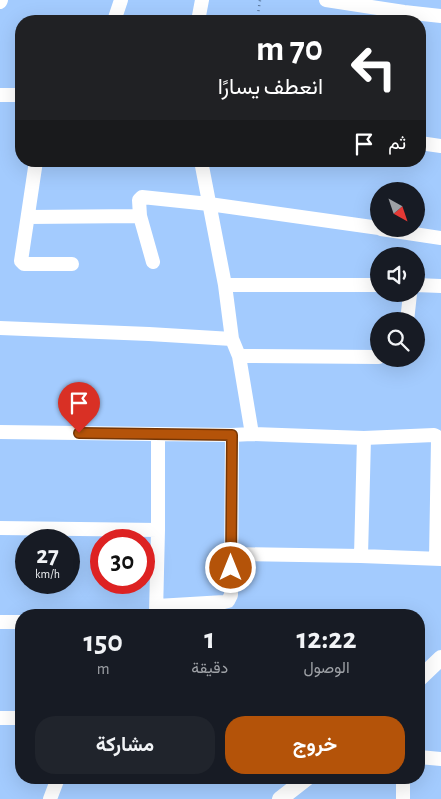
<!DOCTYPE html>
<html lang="ar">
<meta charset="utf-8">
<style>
:root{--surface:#171b24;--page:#20242c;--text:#f1f3f6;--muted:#9ea1a6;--accent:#b45309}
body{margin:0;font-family:"Alegreya Sans",Vazirmatn,sans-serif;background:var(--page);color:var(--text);direction:rtl;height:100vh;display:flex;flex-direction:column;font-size:19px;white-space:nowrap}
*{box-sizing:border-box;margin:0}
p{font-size:16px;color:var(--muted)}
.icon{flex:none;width:28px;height:28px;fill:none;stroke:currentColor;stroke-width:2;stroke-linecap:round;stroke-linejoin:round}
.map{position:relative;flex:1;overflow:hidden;direction:ltr}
.drawer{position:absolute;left:15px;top:609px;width:410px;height:175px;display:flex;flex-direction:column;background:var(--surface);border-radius:20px;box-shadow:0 5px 20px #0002;direction:rtl}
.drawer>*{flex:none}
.guide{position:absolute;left:15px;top:15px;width:411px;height:152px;border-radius:20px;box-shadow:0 5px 20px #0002;direction:rtl;background:#202124;color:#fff;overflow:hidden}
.needle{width:32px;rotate:140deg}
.fabs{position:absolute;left:370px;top:182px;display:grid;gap:10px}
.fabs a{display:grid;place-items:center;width:55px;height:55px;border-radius:50%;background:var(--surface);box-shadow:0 5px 20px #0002;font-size:25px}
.speed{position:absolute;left:15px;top:529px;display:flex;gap:10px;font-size:25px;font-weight:700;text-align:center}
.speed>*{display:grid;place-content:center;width:65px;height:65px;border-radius:50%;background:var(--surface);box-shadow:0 5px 20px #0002;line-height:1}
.speed small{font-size:12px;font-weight:400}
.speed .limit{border:8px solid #d22;background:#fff;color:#111}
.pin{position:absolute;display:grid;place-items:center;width:42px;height:42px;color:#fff;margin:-51px -21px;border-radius:50% 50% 50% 0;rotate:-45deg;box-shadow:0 0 5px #0007}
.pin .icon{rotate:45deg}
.me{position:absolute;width:55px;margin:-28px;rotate:0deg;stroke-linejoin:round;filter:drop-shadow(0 0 4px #0008)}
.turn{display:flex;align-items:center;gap:18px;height:105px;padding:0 20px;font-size:22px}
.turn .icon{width:65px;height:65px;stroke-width:2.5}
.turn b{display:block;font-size:35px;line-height:42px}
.then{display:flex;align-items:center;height:48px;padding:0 20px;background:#0003;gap:10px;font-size:19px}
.eta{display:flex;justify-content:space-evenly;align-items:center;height:85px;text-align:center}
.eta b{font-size:30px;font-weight:700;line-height:35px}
.action{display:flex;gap:10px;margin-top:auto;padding:10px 20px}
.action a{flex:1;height:58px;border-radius:20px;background:var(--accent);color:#fff;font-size:20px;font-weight:700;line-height:58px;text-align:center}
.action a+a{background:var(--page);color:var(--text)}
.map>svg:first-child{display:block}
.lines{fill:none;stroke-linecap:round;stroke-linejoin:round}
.path{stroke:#5a779d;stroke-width:2.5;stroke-dasharray:1 4;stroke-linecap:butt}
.minor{stroke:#fff;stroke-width:14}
.tertiary{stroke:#fff;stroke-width:16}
.route-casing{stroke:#753606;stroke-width:12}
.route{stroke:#b45309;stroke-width:9}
</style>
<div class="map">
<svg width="441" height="799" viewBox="0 0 441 799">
<rect width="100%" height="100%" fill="#a3cbfe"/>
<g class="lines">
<!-- path -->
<path class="path" d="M257,21L260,0"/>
<!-- minor -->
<path class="minor" d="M326,0L404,12L441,16
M0,2L1,0
M114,21L121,0
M198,21L202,0
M0,95H21
M420,143L441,146
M36,161L21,261L24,264H72
M201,161L225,285L232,339L239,356L252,434
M28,217L140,216
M381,229L441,238
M153,262L140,216L139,200L142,197L209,204L379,228
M225,285H379
M416,285L441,286
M407,321L410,294
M0,328L149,334L232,339
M239,356L379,357
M0,432L232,435L252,434L364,438L434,435L436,436L438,440H441
M0,528L158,530
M231,554L361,556L441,559
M361,556L364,438
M436,559L438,440
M157,606L224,602L228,601L231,595L232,435
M156,613L158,530V434
M0,622H21
M0,718H21
M419,757L441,759
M50,799L58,778
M403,799V778"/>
<!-- tertiary -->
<path class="tertiary" d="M419,679L441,658
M280,799L307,778"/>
</g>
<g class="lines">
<!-- route casing -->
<g class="route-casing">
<path id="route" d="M79,433L232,435L231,568"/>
</g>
<!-- route -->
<use href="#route" class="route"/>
</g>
</svg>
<div class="fabs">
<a><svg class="needle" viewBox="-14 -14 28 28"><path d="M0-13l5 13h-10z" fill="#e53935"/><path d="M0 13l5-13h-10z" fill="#9ea1a6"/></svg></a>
<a><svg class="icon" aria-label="sound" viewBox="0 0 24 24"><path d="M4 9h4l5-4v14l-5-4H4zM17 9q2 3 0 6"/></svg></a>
<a><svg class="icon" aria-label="search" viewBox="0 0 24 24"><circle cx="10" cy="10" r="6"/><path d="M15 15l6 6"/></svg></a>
</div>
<div class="speed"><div>27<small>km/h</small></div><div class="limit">30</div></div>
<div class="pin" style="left:79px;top:433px;background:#d93025"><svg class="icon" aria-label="arrive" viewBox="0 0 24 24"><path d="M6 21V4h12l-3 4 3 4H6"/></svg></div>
<svg class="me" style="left:231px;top:568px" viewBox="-20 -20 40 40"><circle r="17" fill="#b45309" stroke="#fff" stroke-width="3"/><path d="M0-11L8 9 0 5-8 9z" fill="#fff"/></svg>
<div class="guide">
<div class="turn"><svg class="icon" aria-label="left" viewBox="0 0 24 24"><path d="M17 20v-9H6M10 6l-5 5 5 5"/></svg><div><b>70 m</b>انعطف يسارًا</div></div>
<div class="then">ثم<svg class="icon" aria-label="arrive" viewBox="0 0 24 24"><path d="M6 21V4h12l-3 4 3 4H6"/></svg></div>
</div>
<section class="drawer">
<div class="eta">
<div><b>12:22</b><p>الوصول</p></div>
<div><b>1</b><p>دقيقة</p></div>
<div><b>150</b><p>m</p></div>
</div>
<div class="action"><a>خروج</a><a>مشاركة</a></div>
</section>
</div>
